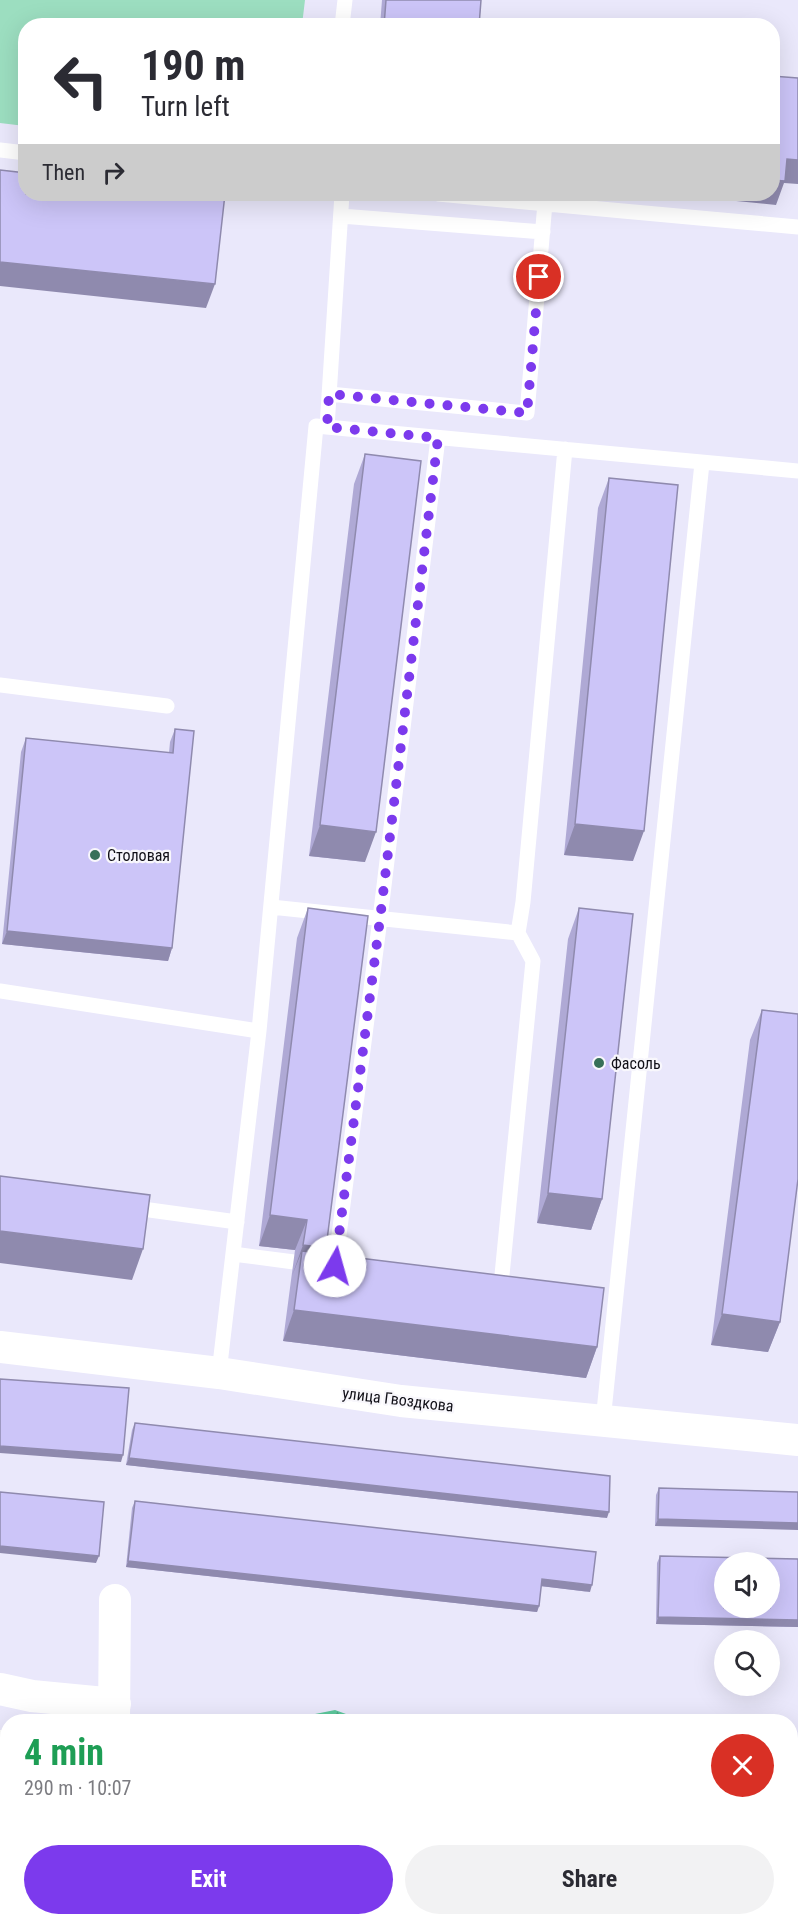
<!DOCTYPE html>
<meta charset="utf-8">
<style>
:root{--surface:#fff;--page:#f2f2f3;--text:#2b2b33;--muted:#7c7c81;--accent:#7c3aed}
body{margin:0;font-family:"Roboto Condensed",sans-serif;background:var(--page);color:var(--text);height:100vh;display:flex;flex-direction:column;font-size:22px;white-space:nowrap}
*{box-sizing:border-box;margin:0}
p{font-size:20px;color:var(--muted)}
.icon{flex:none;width:33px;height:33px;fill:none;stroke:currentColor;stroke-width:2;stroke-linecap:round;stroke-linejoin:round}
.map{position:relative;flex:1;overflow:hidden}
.details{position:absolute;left:0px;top:1714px;width:798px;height:212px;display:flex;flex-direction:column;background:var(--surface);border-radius:24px 24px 0 0;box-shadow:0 6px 24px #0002}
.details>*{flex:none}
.hud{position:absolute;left:18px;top:18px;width:762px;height:183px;border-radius:24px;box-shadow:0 6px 24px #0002;background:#fff;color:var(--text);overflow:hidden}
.fabs{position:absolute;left:714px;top:1552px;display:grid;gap:12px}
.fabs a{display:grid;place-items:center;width:66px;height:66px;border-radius:50%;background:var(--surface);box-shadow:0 6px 24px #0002;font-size:30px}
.pin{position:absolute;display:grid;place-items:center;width:51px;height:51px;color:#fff;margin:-26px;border:3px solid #fff;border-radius:50%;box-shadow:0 2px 6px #0007}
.me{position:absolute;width:66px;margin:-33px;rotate:7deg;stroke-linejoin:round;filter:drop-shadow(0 0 4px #0008)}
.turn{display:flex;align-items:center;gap:21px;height:126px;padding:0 24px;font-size:27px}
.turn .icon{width:78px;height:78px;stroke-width:2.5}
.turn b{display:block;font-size:42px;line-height:51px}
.then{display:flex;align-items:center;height:57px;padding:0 24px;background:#0003;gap:12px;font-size:22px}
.round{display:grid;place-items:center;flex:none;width:63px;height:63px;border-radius:32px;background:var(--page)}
.summary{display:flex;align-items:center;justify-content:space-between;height:102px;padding:0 24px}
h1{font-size:36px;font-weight:700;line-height:45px;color:#1e9e55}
.button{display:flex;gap:12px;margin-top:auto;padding:12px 24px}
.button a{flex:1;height:69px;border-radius:36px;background:var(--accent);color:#fff;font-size:24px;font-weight:700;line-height:69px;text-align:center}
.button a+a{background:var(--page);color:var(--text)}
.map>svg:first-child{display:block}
.green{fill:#9cdec0}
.forest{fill:url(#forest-firs)}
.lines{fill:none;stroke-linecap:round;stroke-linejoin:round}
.lane{stroke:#fff;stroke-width:15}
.street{stroke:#fff;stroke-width:32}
.wall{fill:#afa9d5}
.shaded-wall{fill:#8f8aae}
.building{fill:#ccc5f8;stroke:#8f8aae;stroke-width:1.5;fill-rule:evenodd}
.route{stroke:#7c3aed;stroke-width:10;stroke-dasharray:0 18}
.poi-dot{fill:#377059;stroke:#f8f7fc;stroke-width:2}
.labels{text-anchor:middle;stroke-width:4.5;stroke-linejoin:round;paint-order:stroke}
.poi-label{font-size:16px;fill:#111018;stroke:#f8f7fc;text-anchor:start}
.street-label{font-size:16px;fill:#111018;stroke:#f8f7fc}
</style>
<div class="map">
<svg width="798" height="1925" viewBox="0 0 798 1925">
<defs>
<pattern id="forest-firs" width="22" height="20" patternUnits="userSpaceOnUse" patternTransform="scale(1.5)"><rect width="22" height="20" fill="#5cc79c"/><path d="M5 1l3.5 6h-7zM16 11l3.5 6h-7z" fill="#4faa86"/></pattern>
</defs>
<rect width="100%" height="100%" fill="#eae8fb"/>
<!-- green -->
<path class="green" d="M0,0H305L302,25L26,26L25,126L0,123Z"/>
<!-- forest -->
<path class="forest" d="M335,1710L368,1722H275Z
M791,1872L798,1875V1925H125L126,1918H790Z"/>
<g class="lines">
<!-- lane -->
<path class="lane" d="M342,26L345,0
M0,150L26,153
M438,194L798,227
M341,216L543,232
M329,394L527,413L545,203
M327,427L342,194
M0,685L167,706
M271,907L518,933
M0,991L259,1031
M128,1207L237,1222
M233,1254L294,1262
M335,1266L380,919L438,438
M501,1285L533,961L518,933L523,902L565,449
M219,1373L259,1031L316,426L798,471
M603,1421L702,463"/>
<!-- street -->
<path class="street" d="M0,1347L219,1373L401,1401L798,1440
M0,1689L32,1696L115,1704
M114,1722L115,1600
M0,1746L8,1747
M344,1918L347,1925"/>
</g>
<!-- wall -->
<path class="wall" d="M382,0H481L479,26H380Z
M365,454V862L309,856L354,484Z
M609,478L633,861L564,855L598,508Z
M175,729L172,948L168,961L2,944L21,752L26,738L169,753L170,742Z
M308,908L326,1248L324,1254L597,1347L586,1378L283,1341L295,1250L259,1246L297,938Z
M579,908L602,1199L591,1230L537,1223L568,939Z
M762,1010L780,1322L768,1352L711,1345L750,1040Z
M135,1423L607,1518L126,1465L132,1430Z
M659,1488L798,1492L655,1526L656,1495Z
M135,1501L590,1592L541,1586L539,1606L537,1612L126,1567L132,1508Z
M660,1556L798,1559V1627L656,1624L657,1563Z"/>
<!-- shaded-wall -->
<path class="shaded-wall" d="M787,159L798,160V184L784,183L776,205L706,198L708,194H772V180Z
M0,262L215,284L206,308L0,286Z
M575,824L644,831L633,861L564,855Z
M320,825L376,832L365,862L309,856Z
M7,931L172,948L168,961L2,944Z
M548,1193L602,1199L591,1230L537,1223Z
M270,1215L307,1220L295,1250L259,1246Z
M0,1231L143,1249L132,1280L0,1263Z
M303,1245L326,1248L315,1278L302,1251L292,1276Z
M294,1310L597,1347L586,1378L283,1341Z
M722,1314L780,1322L768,1352L711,1345Z
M0,1446L123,1455L121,1462L0,1453Z
M129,1458L609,1512L607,1518L126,1465Z
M658,1519L798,1523V1530L655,1526Z
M0,1546L99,1556L96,1563L0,1553Z
M128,1561L539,1606L537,1612L126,1567Z
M542,1579L592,1585L590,1592L540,1586Z
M658,1617L798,1620V1627L656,1624Z"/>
<!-- building -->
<path class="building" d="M386,0H481L479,26H384Z
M772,76L798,78V160L787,159L785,181L772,180Z
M0,170L26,173V194H225L215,284L0,262Z
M365,454L421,461L376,832L320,825Z
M609,478L678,485L644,831L575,824Z
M175,729L194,731L172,948L7,931L26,738L173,753Z
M308,908L368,916L326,1248L303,1245L307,1220L270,1215Z
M579,908L633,914L602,1199L548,1193Z
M762,1010L798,1014V1179L780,1322L722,1314Z
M0,1176L150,1195L143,1249L0,1231Z
M302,1251L604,1288L597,1347L294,1310Z
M0,1379L129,1388L123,1455L0,1446Z
M135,1423L610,1476L609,1512L129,1458Z
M659,1488L798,1492V1523L658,1519Z
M0,1492L104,1502L99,1556L0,1546Z
M135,1501L596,1552L592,1585L542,1579L539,1606L128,1561Z
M660,1556L798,1559V1620L658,1617ZM724,1563H770V1608H724Z"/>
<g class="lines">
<!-- route -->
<path class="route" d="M335,1266L380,919L438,438L327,427L329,394L527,413L539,277"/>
</g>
<!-- markers -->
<g class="poi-dot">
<circle cx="95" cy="855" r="6"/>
<circle cx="599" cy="1063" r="6"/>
</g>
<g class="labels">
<!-- poi labels -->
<g class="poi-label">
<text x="107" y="861">Столовая</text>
<text x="611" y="1069">Фасоль</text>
</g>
<!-- street labels -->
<g class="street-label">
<text transform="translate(398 1399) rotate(7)" y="6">улица Гвоздкова</text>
</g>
</g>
</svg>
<div class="fabs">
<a><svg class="icon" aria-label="sound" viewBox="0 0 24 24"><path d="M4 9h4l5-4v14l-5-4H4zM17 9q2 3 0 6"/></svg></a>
<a><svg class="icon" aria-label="search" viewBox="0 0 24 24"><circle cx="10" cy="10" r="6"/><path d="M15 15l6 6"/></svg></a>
</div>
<div class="pin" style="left:539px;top:277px;background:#d93025"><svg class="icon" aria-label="arrive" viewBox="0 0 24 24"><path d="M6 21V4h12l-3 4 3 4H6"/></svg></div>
<svg class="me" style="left:335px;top:1266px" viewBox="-20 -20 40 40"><circle r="19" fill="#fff"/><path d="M0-13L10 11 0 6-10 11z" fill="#7c3aed"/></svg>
<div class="hud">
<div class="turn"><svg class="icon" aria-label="left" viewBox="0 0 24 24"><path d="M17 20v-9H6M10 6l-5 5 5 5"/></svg><div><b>190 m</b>Turn left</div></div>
<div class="then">Then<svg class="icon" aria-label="right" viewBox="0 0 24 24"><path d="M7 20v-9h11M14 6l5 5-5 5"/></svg></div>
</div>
<section class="details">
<div class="summary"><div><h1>4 min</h1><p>290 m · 10:07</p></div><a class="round" style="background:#d93025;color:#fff"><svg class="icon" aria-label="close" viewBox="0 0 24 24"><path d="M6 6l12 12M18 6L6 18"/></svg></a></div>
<div class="button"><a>Exit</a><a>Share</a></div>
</section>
</div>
